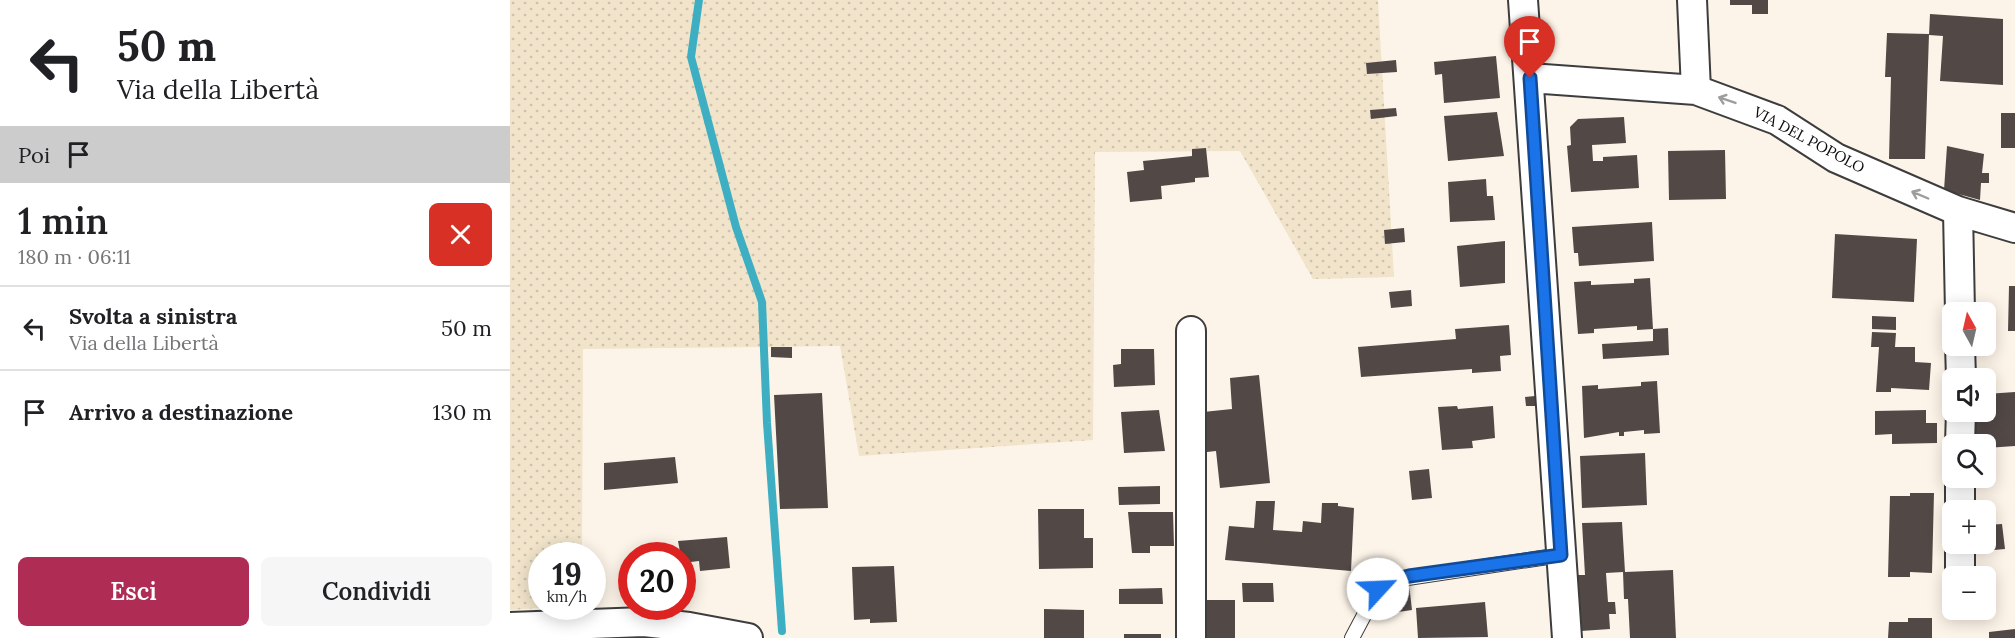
<!DOCTYPE html>
<html lang="it">
<meta charset="utf-8">
<style>
:root{--surface:#fff;--page:#f6f6f6;--text:#202124;--muted:#757577;--line:#e0e0e0;--accent:#af2d55}
body{margin:0;font-family:Lora,serif;background:var(--page);color:var(--text);height:100vh;display:flex;flex-direction:column;font-size:22px;white-space:nowrap}
*{box-sizing:border-box;margin:0}
p{font-size:20px;color:var(--muted)}
.icon{flex:none;width:33px;height:33px;fill:none;stroke:currentColor;stroke-width:2;stroke-linecap:round;stroke-linejoin:round}
.map{position:relative;flex:1;overflow:hidden}
.panel{display:flex;flex-direction:column;background:var(--surface);width:510px}
.panel>*{flex:none}
.guide{background:#fff;color:var(--text);overflow:hidden}
.needle{width:39px;rotate:352deg}
.controls{position:absolute;left:1432px;top:302px;display:grid;gap:12px}
.controls a{display:grid;place-items:center;width:54px;height:54px;border-radius:9px;background:var(--surface);box-shadow:0 3px 15px #0003;font-size:30px}
.speed{position:absolute;left:18px;top:542px;display:flex;gap:12px;font-size:30px;font-weight:700;text-align:center}
.speed>*{display:grid;place-content:center;width:78px;height:78px;border-radius:50%;background:var(--surface);box-shadow:0 3px 15px #0003;line-height:1}
.speed small{font-size:15px;font-weight:400}
.speed .limit{border:9px solid #d22;background:#fff;color:#111}
.pin{position:absolute;display:grid;place-items:center;width:51px;height:51px;color:#fff;margin:-62px -26px;border-radius:50% 50% 50% 0;rotate:-45deg;box-shadow:0 0 6px #0007}
.pin .icon{rotate:45deg}
.me{position:absolute;width:66px;margin:-33px;rotate:65deg;stroke-linejoin:round;filter:drop-shadow(0 0 4px #0008)}
.turn{display:flex;align-items:center;gap:21px;height:126px;padding:0 18px;font-size:27px}
.turn .icon{width:78px;height:78px;stroke-width:2.5}
.turn b{display:block;font-size:42px;line-height:51px}
.then{display:flex;align-items:center;height:57px;padding:0 18px;background:#0003;gap:12px;font-size:22px}
.round{display:grid;place-items:center;flex:none;width:63px;height:63px;border-radius:9px;background:var(--page)}
.summary{display:flex;align-items:center;justify-content:space-between;height:102px;padding:0 18px}
h1{font-size:36px;font-weight:600;line-height:45px}
.primary-button{display:flex;gap:12px;margin-top:auto;padding:12px 18px}
.primary-button a{flex:1;height:69px;border-radius:9px;background:var(--accent);color:#fff;font-size:24px;font-weight:600;line-height:69px;text-align:center}
.primary-button a+a{background:var(--page);color:var(--text)}
ul{padding:0;list-style:none}
li{display:flex;align-items:center;gap:18px;height:84px;padding:0 18px;border-top:2px solid var(--line)}
li div{flex:1}
li b{display:block;font-size:22px}
li em{font-style:normal}
main{display:flex;flex:1;min-height:0}
.map>svg:first-child{display:block}
.farmland{fill:url(#farmland-dots)}
.lines{fill:none;stroke-linecap:round;stroke-linejoin:round}
.stream{stroke:#3eafc2;stroke-width:8}
.building{fill:#524947}
.lane-casing{stroke:#3d3d3d;stroke-width:16}
.street-casing{stroke:#3d3d3d;stroke-width:32}
.lane{stroke:#fff;stroke-width:14}
.street{stroke:#fff;stroke-width:28}
.oneway{stroke:#9d9d9d}
.route-casing{stroke:#114b97;stroke-width:15}
.route{stroke:#1a73e8;stroke-width:10}
.labels{text-anchor:middle;stroke-width:6;stroke-linejoin:round;paint-order:stroke}
.street-label{font-size:15px;fill:#0a0a0a;stroke:#fff}
</style>
<main>
<section class="panel">
<div class="guide">
<div class="turn"><svg class="icon" aria-label="left" viewBox="0 0 24 24"><path d="M17 20v-9H6M10 6l-5 5 5 5"/></svg><div><b>50 m</b>Via della Libertà</div></div>
<div class="then">Poi<svg class="icon" aria-label="arrive" viewBox="0 0 24 24"><path d="M6 21V4h12l-3 4 3 4H6"/></svg></div>
</div>
<div class="summary"><div><h1>1 min</h1><p>180 m · 06:11</p></div><a class="round" style="background:#d93025;color:#fff"><svg class="icon" aria-label="close" viewBox="0 0 24 24"><path d="M6 6l12 12M18 6L6 18"/></svg></a></div>
<ul>
<li><svg class="icon" aria-label="left" viewBox="0 0 24 24"><path d="M17 20v-9H6M10 6l-5 5 5 5"/></svg><div><b>Svolta a sinistra</b><p>Via della Libertà</p></div><em>50 m</em></li>
<li><svg class="icon" aria-label="arrive" viewBox="0 0 24 24"><path d="M6 21V4h12l-3 4 3 4H6"/></svg><div><b>Arrivo a destinazione</b></div><em>130 m</em></li>
</ul>
<div class="primary-button"><a>Esci</a><a>Condividi</a></div>
</section>
<div class="map">
<svg width="1505" height="638" viewBox="0 0 1505 638">
<defs>
<pattern id="farmland-dots" width="8" height="8" patternUnits="userSpaceOnUse" patternTransform="scale(1.5)"><rect width="8" height="8" fill="#f1e4cb"/><path d="M2 2h.1M6 6h.1" fill="none" stroke="#cdc2ad" stroke-width="1.8" stroke-linecap="round"/></pattern>
</defs>
<rect width="100%" height="100%" fill="#fdf4e9"/>
<!-- farmland -->
<path class="farmland" d="M0,0H868L884,277L803,279L730,151L585,152L583,440L349,456L330,346L73,349L72,555H32V606H56L0,610Z"/>
<g class="lines">
<!-- stream -->
<path class="stream" d="M189,0L181,57L226,227L252,302L257,423L272,631"/>
</g>
<!-- building -->
<path class="building" d="M1220,0H1258V14H1242V5H1220Z
M1420,14L1493,19V85L1430,81L1433,36L1419,35Z
M1377,33L1419,34L1415,159H1379L1381,77H1375Z
M986,56L990,98L934,103L932,74L925,75L924,62Z
M886,60L887,72L857,74L856,63Z
M886,108L887,116L861,119L860,110Z
M987,112L994,156L938,161L934,116Z
M1491,113H1505V148H1491Z
M1114,117L1116,143L1082,145L1083,161H1093V157L1127,155L1129,188L1061,192L1057,146L1061,145L1060,127L1068,119Z
M1437,146L1474,154L1472,173H1479V183H1471L1470,200L1434,190Z
M696,148L699,177L685,178V182L651,186L652,199L620,202L617,172L634,170L633,161L682,156V149Z
M1215,150L1216,199L1159,200L1158,151Z
M976,179L977,196H983L985,220L940,222L938,182Z
M1142,222L1144,261L1069,266L1068,253H1064L1062,227Z
M894,228L895,242L875,244L874,230Z
M1325,234L1407,239L1404,302L1322,298Z
M995,241V283L950,287L947,246Z
M1140,278L1143,329L1127,330V326L1084,329V333L1068,334L1064,282L1081,281V285L1124,283V279Z
M1499,286H1505V331H1498Z
M901,290L902,306L881,308L879,292Z
M1362,316L1386,317V330L1362,329Z
M999,325L1001,355L990,356L991,371L962,373V369L851,377L848,347L946,339L945,329Z
M1158,328L1159,355L1093,359L1092,344L1143,341V329Z
M1362,332L1386,333L1385,347H1405V362L1421,363L1419,390L1381,388V392H1366L1369,347H1361Z
M261,347H282V358L261,357Z
M611,349H644L645,385L604,387L603,365L611,364Z
M749,375L760,483L710,488L706,451L697,452L693,412L722,409L720,378Z
M1147,381L1150,433L1134,434V430L1114,432V436H1109V432L1074,438L1072,386L1088,385V389L1131,386V382Z
M1505,392V446L1476,448V444H1466L1463,411H1476V394Z
M312,393L318,508L270,509L264,395Z
M1025,396L1026,406H1016L1015,397Z
M947,406L948,409L983,406L985,438L962,441L963,448L932,450L928,407Z
M649,410L655,451L614,453L611,412Z
M1416,410V423H1427V443L1382,444V434L1365,435V411Z
M1135,453L1137,505L1072,508L1070,456Z
M165,457L168,483L94,490V463Z
M919,469L922,498L902,500L899,471Z
M650,486V504L609,505L608,487Z
M1400,493H1424L1422,573L1400,572V577H1378L1380,496H1400Z
M746,501H765L763,530L792,532L793,521L811,523L812,503H828V506L844,508L841,571L715,560L719,526L744,528Z
M528,509H574V538H583V568L529,569Z
M618,512H663L664,546H640V553H622Z
M1112,522L1115,572L1163,570L1166,638H1120L1118,599H1114L1113,572L1096,573L1098,602H1105L1106,614H1099L1100,629L1071,631L1067,575H1075L1072,523Z
M1492,524L1495,549L1461,552L1460,543H1476V525Z
M217,537L220,568L190,571L189,561L172,563L168,541Z
M384,566L387,622L360,623V619L344,620L342,567Z
M732,583H763L764,602H733Z
M899,584L902,610L881,613L878,592Z
M652,588L653,604H609V589Z
M694,600H725V638H693Z
M975,602L978,637L908,638L906,608Z
M534,609L574,610V638H534Z
M1398,618H1422V638H1378L1379,622H1398Z
M1505,629V638H1479V632Z
M614,634H651V638H614Z"/>
<g class="lines">
<!-- lane casing -->
<g class="lane-casing">
<path id="lane" d="M842,638L868,589L878,581L1051,555"/>
</g>
<!-- street casing -->
<g class="street-casing">
<path id="street" d="M1013,0L1057,638
M1182,0L1186,90
M1020,78L1186,90L1267,120L1326,158L1448,211L1505,228
M1448,211L1450,312
M681,331V638
M1450,345L1451,378
M1450,444L1451,411
M1450,510V477
M1450,576V543
M0,627L134,622L179,627L238,638"/>
</g>
<!-- lane -->
<use href="#lane" class="lane"/>
<!-- street -->
<use href="#street" class="street"/>
</g>
<!-- one-way arrows -->
<defs><path id="oneway-shaft" d="M-6 0H5M1.5-3L5.5 0L1.5 3" fill="none" stroke-width="1.6" stroke-linecap="round" stroke-linejoin="round" transform="scale(1.5)"/></defs>
<g class="oneway">
<use href="#oneway-shaft" transform="translate(1217 100) rotate(-161)"/>
<use href="#oneway-shaft" transform="translate(1410 195) rotate(-157)"/>
</g>
<g class="lines">
<!-- route casing -->
<g class="route-casing">
<path id="route" d="M868,589L878,581L899,576L1051,555L1020,78"/>
</g>
<!-- route -->
<use href="#route" class="route"/>
</g>
<g class="labels">
<!-- street labels -->
<g class="street-label">
<text transform="translate(1299 140) rotate(28)" y="5">VIA DEL POPOLO</text>
</g>
</g>
</svg>
<div class="controls">
<a><svg class="needle" viewBox="-14 -14 28 28"><path d="M0-13l5 13h-10z" fill="#e53935"/><path d="M0 13l5-13h-10z" fill="#757577"/></svg></a>
<a><svg class="icon" aria-label="sound" viewBox="0 0 24 24"><path d="M4 9h4l5-4v14l-5-4H4zM17 9q2 3 0 6"/></svg></a>
<a><svg class="icon" aria-label="search" viewBox="0 0 24 24"><circle cx="10" cy="10" r="6"/><path d="M15 15l6 6"/></svg></a>
<a>+</a>
<a>−</a>
</div>
<div class="speed"><div>19<small>km/h</small></div><div class="limit">20</div></div>
<div class="pin" style="left:1020px;top:78px;background:#d93025"><svg class="icon" aria-label="arrive" viewBox="0 0 24 24"><path d="M6 21V4h12l-3 4 3 4H6"/></svg></div>
<svg class="me" style="left:868px;top:589px" viewBox="-20 -20 40 40"><circle r="19" fill="#fff"/><path d="M0-13L10 11 0 6-10 11z" fill="#1a73e8"/></svg>
</div>
</main>
